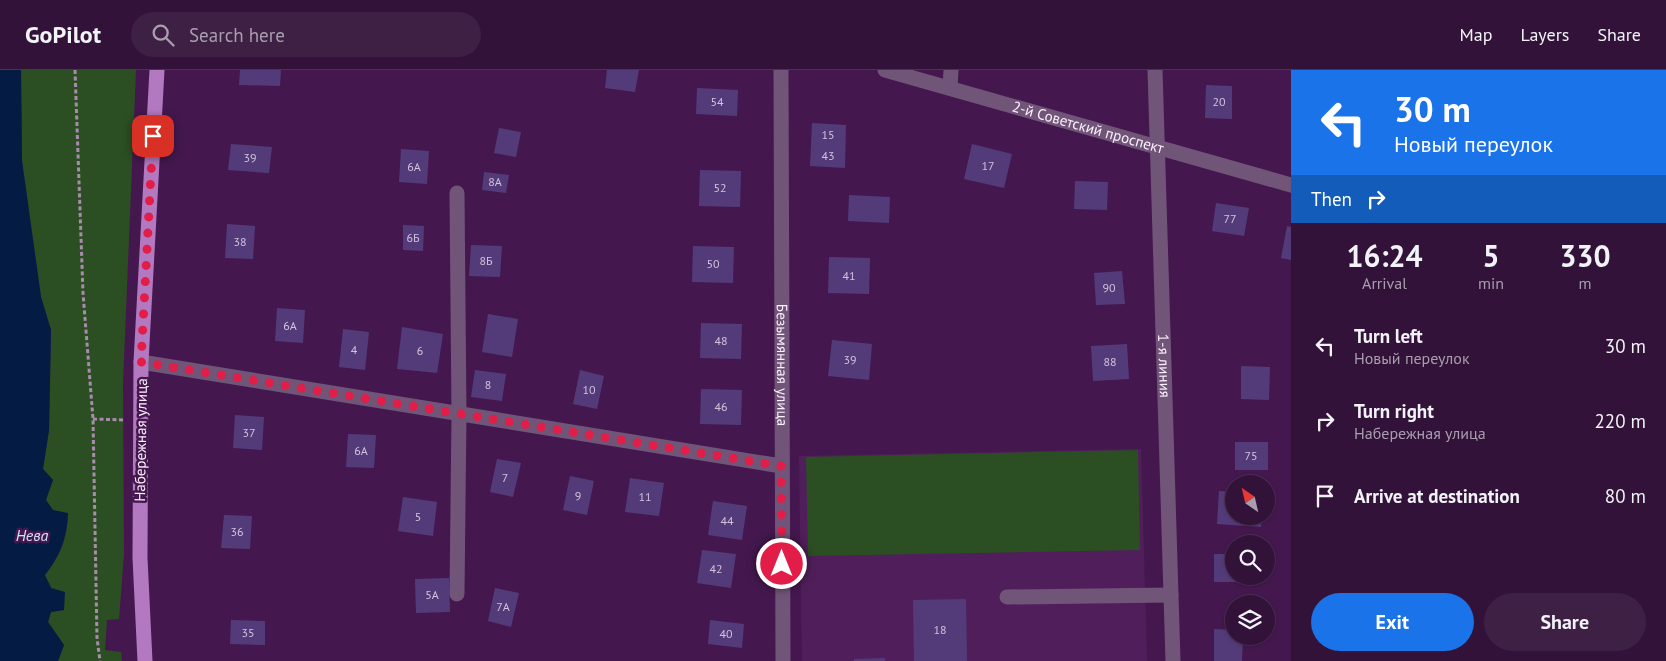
<!DOCTYPE html>
<meta charset="utf-8">
<style>
:root{--surface:#33123a;--page:#3e2045;--text:#f1f3f6;--muted:#a99eaf;--line:#4e3254;--accent:#1a73e8}
body{margin:0;font-family:"PT Sans",sans-serif;background:var(--page);color:var(--text);height:100vh;display:flex;flex-direction:column;font-size:19px;white-space:nowrap}
*{box-sizing:border-box;margin:0}
p{font-size:16px;color:var(--muted)}
.icon{flex:none;width:28px;height:28px;fill:none;stroke:currentColor;stroke-width:2;stroke-linecap:round;stroke-linejoin:round}
.map{position:relative;flex:1;overflow:hidden}
.details{display:flex;flex-direction:column;background:var(--surface);width:375px}
.details>*{flex:none}
.hud{background:#1a73e8;color:#fff;overflow:hidden}
.needle{width:32px;rotate:326deg}
.controls{position:absolute;left:1225px;top:405px;display:grid;gap:10px}
.controls a{display:grid;place-items:center;width:50px;height:50px;border-radius:50%;background:var(--surface);box-shadow:0 1px 4px #0004,0 0 0 1px var(--line);font-size:25px}
.pin{position:absolute;display:grid;place-items:center;width:42px;height:42px;color:#fff;margin:-21px;border-radius:10px;box-shadow:0 2px 8px #0006}
.me{position:absolute;width:55px;margin:-28px;rotate:0deg;stroke-linejoin:round;filter:drop-shadow(0 0 4px #0008)}
.turn{display:flex;align-items:center;gap:18px;height:105px;padding:0 20px;font-size:22px}
.turn .icon{width:65px;height:65px;stroke-width:2.5}
.turn b{display:block;font-size:35px;line-height:42px}
.then{display:flex;align-items:center;height:48px;padding:0 20px;background:#0003;gap:10px;font-size:19px}
.eta{display:flex;justify-content:space-evenly;align-items:center;height:85px;text-align:center}
.eta b{font-size:30px;font-weight:600;line-height:35px}
.cta{display:flex;gap:10px;margin-top:auto;padding:10px 20px}
.cta a{flex:1;height:58px;border-radius:30px;background:var(--accent);color:#fff;font-size:20px;font-weight:600;line-height:58px;text-align:center}
.cta a+a{background:var(--page);color:var(--text)}
ul{padding:0;list-style:none}
li{display:flex;align-items:center;gap:15px;height:75px;padding:0 20px}
li div{flex:1}
li b{display:block;font-size:19px}
li em{font-style:normal}
header{display:flex;align-items:center;gap:30px;box-sizing:border-box;height:70px;padding:0 25px;background:var(--surface);border-bottom:1px solid var(--line)}
header strong{font-size:24px}
nav{display:flex;gap:28px;margin-inline-start:auto;font-size:18px}
.search{width:350px;height:45px;background:var(--page);display:flex;align-items:center;gap:12px;box-sizing:border-box;padding:0 18px;border-radius:28px;color:var(--muted);font-size:19px}
main{display:flex;flex:1;min-height:0}
.map>svg:first-child{display:block}
.built{fill:#501f5b}
.green{fill:#2b4e23}
.water{fill:#041c44}
.building{fill:#533b79}
.lines{fill:none;stroke-linecap:round;stroke-linejoin:round}
.path{stroke:#a78cac;stroke-width:3;stroke-dasharray:4 2.5;stroke-linecap:butt}
.minor{stroke:#715578;stroke-width:15}
.major{stroke:#b379c0;stroke-width:15}
.route{stroke:#e11d48;stroke-width:9;stroke-dasharray:0 16.2}
.labels{text-anchor:middle;stroke-width:5;stroke-linejoin:round;paint-order:stroke}
.number-label{font-size:12px;fill:#d1c3dc}
.street-label{font-size:15px;fill:#fbf0fd;stroke:#44184e}
.water-label{font-size:16px;font-style:italic;fill:#cfe1fe;stroke:#44184e}
</style>
<header>
<strong>GoPilot</strong>
<div class="search"><svg class="icon" aria-label="search" viewBox="0 0 24 24"><circle cx="10" cy="10" r="6"/><path d="M15 15l6 6"/></svg>Search here</div>
<nav><a>Map</a><a>Layers</a><a>Share</a></nav>
</header>
<main>
<div class="map">
<svg width="1291" height="591" viewBox="0 0 1291 591">
<rect width="100%" height="100%" fill="#44184e"/>
<!-- built -->
<path class="built" d="M1141,379L1147,591H802L799,386Z"/>
<!-- green -->
<path class="green" d="M21,0H136L123,313L124,485L119,549L107,550L105,580L121,582L122,591H58L64,575L48,552L51,542L64,540L44,505C61,486 67,468 68,444L53,440L45,430L53,410L43,399L49,360L51,260L41,227L22,91Z
M1138,380L1140,480L808,486L806,387Z"/>
<!-- water -->
<path class="water" d="M0,0H21L22,91L41,227L51,260L49,360L43,399L53,410L46,430L53,440L68,443C67,468 60,486 45,505L51,518L65,522L64,540L51,542L48,552L64,575L58,591H0Z"/>
<!-- building -->
<path class="building" d="M240,0H281L280,16L239,15Z
M607,0H639L635,22L605,18Z
M1206,15L1232,16V49L1205,48Z
M697,18L738,20L737,46L696,44Z
M812,53L846,55L845,98L810,96Z
M499,58L521,62L516,87L494,83Z
M231,74L272,77L269,103L228,100Z
M972,74L1012,84L1004,118L964,109Z
M401,79L429,81L427,114L399,112Z
M700,100L741,101L740,137L699,136Z
M484,102L509,105L506,123L482,120Z
M1075,111L1108,112L1107,140L1074,139Z
M849,125L890,127L889,153L848,151Z
M1216,133L1249,138L1244,166L1212,161Z
M227,154L255,156L253,189L225,188Z
M403,155L424,156L423,181L403,180Z
M1287,156L1291,157V190L1281,188Z
M471,175L502,176L500,207L469,206Z
M693,176L734,177L733,213L692,212Z
M829,187L870,188L869,224L828,223Z
M1122,201L1125,234L1096,235L1094,203Z
M277,238L305,240L303,273L275,271Z
M488,244L518,249L512,287L482,282Z
M701,253L742,254L741,289L700,288Z
M402,257L443,264L437,303L397,299Z
M343,259L369,262L365,300L339,297Z
M832,270L872,274L869,310L828,306Z
M1127,274L1129,309L1093,311L1091,276Z
M1241,296L1270,297L1269,330L1241,329Z
M475,300L506,304L502,331L471,327Z
M580,300L604,306L597,339L573,334Z
M701,319L742,320L741,355L700,354Z
M235,345L264,347L262,380L233,378Z
M348,364L376,365L374,398L346,397Z
M1235,372H1268V400H1235Z
M497,389L521,393L513,427L490,422Z
M570,406L594,411L587,445L563,440Z
M630,408L664,413L659,446L625,442Z
M1219,421L1234,422V446H1262L1261,457L1217,454Z
M403,427L437,432L433,466L398,461Z
M713,431L747,436L742,470L708,465Z
M224,445L252,446L250,479L221,478Z
M702,480L736,484L731,518L697,513Z
M1214,484H1234V506H1247V512H1214Z
M449,508L450,542L416,543L415,509Z
M495,518L519,523L511,557L488,551Z
M966,529L967,591H914L913,530Z
M231,550L265,551V575L230,574Z
M710,550L744,554L742,578L708,574Z
M1214,559L1234,560V566H1243L1242,591H1214Z
M885,588V591H854V589Z"/>
<g class="lines">
<!-- path -->
<path class="path" d="M75,0L83,223L93,349L97,568L100,591
M93,349L125,350"/>
<!-- minor -->
<g class="minor">
<path id="s1" d="M781,0L783,591"/>
<path id="s2" d="M885,0L1291,115"/>
<path id="s3" d="M1155,0L1173,591"/>
<path d="M950,18L951,0"/>
<path d="M457,123L459,344L457,524"/>
<path d="M141,292L781,396"/>
<path d="M1007,527L1171,525"/>
</g>
<!-- major -->
<path class="major" d="M145,591L140,488L141,292L157,0"/>
</g>
<g class="lines">
<!-- route -->
<path class="route" d="M153,66L141,292L781,396L782,494"/>
</g>
<g class="labels">
<!-- number labels -->
<g class="number-label">
<text x="717" y="36">54</text>
<text x="1219" y="36">20</text>
<text x="828" y="69">15</text>
<text x="828" y="90">43</text>
<text x="250" y="92">39</text>
<text x="988" y="100">17</text>
<text x="414" y="101">6А</text>
<text x="495" y="116">8А</text>
<text x="720" y="122">52</text>
<text x="1230" y="153">77</text>
<text x="413" y="172">6Б</text>
<text x="240" y="176">38</text>
<text x="486" y="195">8Б</text>
<text x="713" y="198">50</text>
<text x="849" y="210">41</text>
<text x="1109" y="222">90</text>
<text x="290" y="260">6А</text>
<text x="721" y="275">48</text>
<text x="354" y="284">4</text>
<text x="420" y="285">6</text>
<text x="850" y="294">39</text>
<text x="1110" y="296">88</text>
<text x="488" y="319">8</text>
<text x="589" y="324">10</text>
<text x="721" y="341">46</text>
<text x="249" y="367">37</text>
<text x="361" y="385">6А</text>
<text x="1251" y="390">75</text>
<text x="505" y="412">7</text>
<text x="578" y="430">9</text>
<text x="645" y="431">11</text>
<text x="418" y="451">5</text>
<text x="727" y="455">44</text>
<text x="237" y="466">36</text>
<text x="716" y="503">42</text>
<text x="432" y="529">5А</text>
<text x="503" y="541">7А</text>
<text x="940" y="564">18</text>
<text x="248" y="567">35</text>
<text x="726" y="568">40</text>
</g>
<!-- street labels -->
<g class="street-label">
<text dy="5" stroke="none"><textPath href="#s2" startOffset="211">2-й Советский проспект</textPath></text>
<text dy="5" stroke="none"><textPath href="#s3" startOffset="296">1-я линия</textPath></text>
<text dy="5" stroke="none"><textPath href="#s1" startOffset="295">Безымянная улица</textPath></text>
<text transform="translate(141 370) rotate(-89)" y="5">Набережная улица</text>
</g>
<!-- water labels -->
<g class="water-label">
<text x="32" y="471">Нева</text>
</g>
</g>
</svg>
<div class="controls">
<a><svg class="needle" viewBox="-14 -14 28 28"><path d="M0-13l5 13h-10z" fill="#e53935"/><path d="M0 13l5-13h-10z" fill="#a99eaf"/></svg></a>
<a><svg class="icon" aria-label="search" viewBox="0 0 24 24"><circle cx="10" cy="10" r="6"/><path d="M15 15l6 6"/></svg></a>
<a><svg class="icon" aria-label="layers" viewBox="0 0 24 24"><path d="M12 4l9 5-9 5-9-5zM3 14l9 5 9-5"/></svg></a>
</div>
<div class="pin" style="left:153px;top:66px;background:#d93025"><svg class="icon" aria-label="arrive" viewBox="0 0 24 24"><path d="M6 21V4h12l-3 4 3 4H6"/></svg></div>
<svg class="me" style="left:782px;top:494px" viewBox="-20 -20 40 40"><circle r="17" fill="#e11d48" stroke="#fff" stroke-width="3"/><path d="M0-11L8 9 0 5-8 9z" fill="#fff"/></svg>
</div>
<section class="details">
<div class="hud">
<div class="turn"><svg class="icon" aria-label="left" viewBox="0 0 24 24"><path d="M17 20v-9H6M10 6l-5 5 5 5"/></svg><div><b>30 m</b>Новый переулок</div></div>
<div class="then">Then<svg class="icon" aria-label="right" viewBox="0 0 24 24"><path d="M7 20v-9h11M14 6l5 5-5 5"/></svg></div>
</div>
<div class="eta">
<div><b>16:24</b><p>Arrival</p></div>
<div><b>5</b><p>min</p></div>
<div><b>330</b><p>m</p></div>
</div>
<ul>
<li><svg class="icon" aria-label="left" viewBox="0 0 24 24"><path d="M17 20v-9H6M10 6l-5 5 5 5"/></svg><div><b>Turn left</b><p>Новый переулок</p></div><em>30 m</em></li>
<li><svg class="icon" aria-label="right" viewBox="0 0 24 24"><path d="M7 20v-9h11M14 6l5 5-5 5"/></svg><div><b>Turn right</b><p>Набережная улица</p></div><em>220 m</em></li>
<li><svg class="icon" aria-label="arrive" viewBox="0 0 24 24"><path d="M6 21V4h12l-3 4 3 4H6"/></svg><div><b>Arrive at destination</b></div><em>80 m</em></li>
</ul>
<div class="cta"><a>Exit</a><a>Share</a></div>
</section>
</main>
